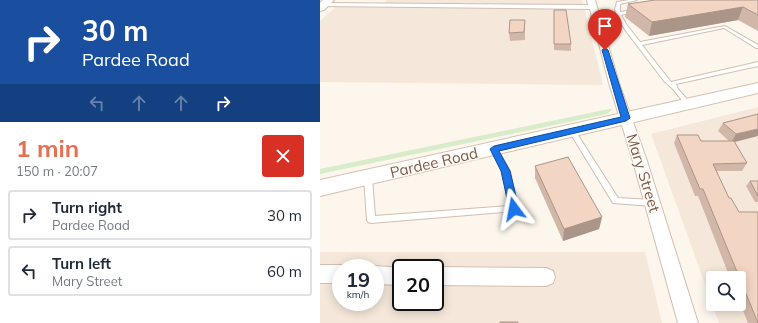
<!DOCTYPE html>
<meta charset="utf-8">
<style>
:root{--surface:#fff;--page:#f6f6f7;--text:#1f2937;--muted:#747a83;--line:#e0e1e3;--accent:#e76f51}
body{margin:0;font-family:Mulish,sans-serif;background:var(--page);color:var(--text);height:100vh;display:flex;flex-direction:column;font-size:15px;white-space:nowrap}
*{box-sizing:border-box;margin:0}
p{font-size:13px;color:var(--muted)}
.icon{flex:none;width:22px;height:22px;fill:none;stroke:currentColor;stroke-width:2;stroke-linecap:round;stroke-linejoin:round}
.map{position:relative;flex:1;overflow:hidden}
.side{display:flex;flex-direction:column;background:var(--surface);width:320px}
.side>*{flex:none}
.top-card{background:#1a4fa0;color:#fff;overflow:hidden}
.buttons{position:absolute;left:386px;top:271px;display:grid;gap:8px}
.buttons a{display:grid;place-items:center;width:40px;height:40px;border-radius:4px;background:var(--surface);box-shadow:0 2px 10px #0003;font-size:20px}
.speed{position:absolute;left:12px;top:259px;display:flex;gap:8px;font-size:20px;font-weight:700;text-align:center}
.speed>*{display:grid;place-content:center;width:52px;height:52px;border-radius:50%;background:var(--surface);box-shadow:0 2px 10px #0003;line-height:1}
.speed small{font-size:10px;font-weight:400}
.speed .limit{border:2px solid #111;border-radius:6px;background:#fff;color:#111}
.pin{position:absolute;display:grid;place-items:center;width:34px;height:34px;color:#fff;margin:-41px -17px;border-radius:50% 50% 50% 0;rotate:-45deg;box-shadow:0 0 4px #0007}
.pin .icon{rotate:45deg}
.me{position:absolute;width:44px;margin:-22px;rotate:347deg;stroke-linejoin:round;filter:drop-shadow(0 0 3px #0008)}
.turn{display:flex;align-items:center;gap:14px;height:84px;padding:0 16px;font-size:18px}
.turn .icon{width:52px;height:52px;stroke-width:2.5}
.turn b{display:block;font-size:28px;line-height:34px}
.lanes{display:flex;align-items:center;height:38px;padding:0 16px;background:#0003;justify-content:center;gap:20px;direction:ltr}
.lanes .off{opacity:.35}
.round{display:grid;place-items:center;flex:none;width:42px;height:42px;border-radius:4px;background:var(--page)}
.summary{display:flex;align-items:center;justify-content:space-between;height:68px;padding:0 16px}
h1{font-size:24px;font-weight:700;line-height:30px;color:var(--accent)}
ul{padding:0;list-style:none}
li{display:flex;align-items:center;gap:12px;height:50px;margin:0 8px 6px;padding:0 8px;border:2px solid var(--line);border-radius:4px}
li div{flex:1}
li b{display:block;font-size:15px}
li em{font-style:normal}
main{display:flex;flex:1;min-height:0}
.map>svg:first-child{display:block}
.residential{fill:#f5e8da;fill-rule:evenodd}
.green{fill:#d8ecc9}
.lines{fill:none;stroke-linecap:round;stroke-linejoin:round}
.service-casing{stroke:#d1beb0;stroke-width:2}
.minor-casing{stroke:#d1beb0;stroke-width:2}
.tertiary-casing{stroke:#d1beb0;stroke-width:2}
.secondary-casing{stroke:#d6c0b0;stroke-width:2}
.service{fill:#fff;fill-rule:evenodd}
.minor{fill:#fff;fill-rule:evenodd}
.tertiary{fill:#fff;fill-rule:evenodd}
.secondary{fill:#fff;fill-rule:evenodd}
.wall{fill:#d1b7a8}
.shaded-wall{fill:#aa9588}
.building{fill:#f3d5c3;stroke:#aa9588}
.route{fill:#1a73e8;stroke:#114b97}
.labels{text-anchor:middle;stroke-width:3;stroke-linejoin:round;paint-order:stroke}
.street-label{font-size:15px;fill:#7a5c4d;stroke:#fffaf3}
</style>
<main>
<section class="side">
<div class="top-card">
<div class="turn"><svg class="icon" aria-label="right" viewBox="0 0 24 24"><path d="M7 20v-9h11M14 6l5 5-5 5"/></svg><div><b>30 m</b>Pardee Road</div></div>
<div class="lanes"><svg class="icon off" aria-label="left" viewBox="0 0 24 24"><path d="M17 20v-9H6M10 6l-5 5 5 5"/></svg><svg class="icon off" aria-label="ahead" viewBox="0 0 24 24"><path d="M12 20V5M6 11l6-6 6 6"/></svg><svg class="icon off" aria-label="ahead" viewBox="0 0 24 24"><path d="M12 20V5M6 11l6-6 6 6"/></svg><svg class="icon" aria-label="right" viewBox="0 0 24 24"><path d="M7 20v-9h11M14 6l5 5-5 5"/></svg></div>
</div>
<div class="summary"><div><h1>1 min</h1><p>150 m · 20:07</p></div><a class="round" style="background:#d93025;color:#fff"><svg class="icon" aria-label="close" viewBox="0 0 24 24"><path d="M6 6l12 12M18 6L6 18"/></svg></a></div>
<ul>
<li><svg class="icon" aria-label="right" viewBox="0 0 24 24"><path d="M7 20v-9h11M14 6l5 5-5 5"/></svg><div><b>Turn right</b><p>Pardee Road</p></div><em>30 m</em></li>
<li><svg class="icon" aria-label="left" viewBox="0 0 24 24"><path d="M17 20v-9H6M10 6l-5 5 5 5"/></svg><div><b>Turn left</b><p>Mary Street</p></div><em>60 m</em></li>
</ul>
</section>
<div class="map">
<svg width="438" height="323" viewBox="0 0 438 323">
<rect width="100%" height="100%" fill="#fdf6ec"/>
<!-- residential -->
<path class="residential" d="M67,0H262L283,85L0,82V21L20,3H64Z
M438,107V323H399L331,134ZM393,278H419V304H393Z
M0,252H325L342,323H0ZM21,268H55V302H21ZM81,268H115V302H81Z"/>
<!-- green -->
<path class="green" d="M289,109H293L287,114L0,174V169Z"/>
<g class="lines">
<!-- service casing -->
<g class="service-casing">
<path id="service" d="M309,0H317L300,4V12L315,10L317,11L301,15L306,24L320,42L405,26L438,45V48H436L404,28L322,45L351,82L438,62V66L356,84L358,89L371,104L370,105H366L352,88L344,81L306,31L295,14L296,13L295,9L297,2Z
M250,129H254L298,198L332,200L335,201L336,203L335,205L332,206L293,203L249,131Z
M172,147H176L190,171L198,209L197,211L51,223L48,222L47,220L44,178L45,176H51L52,178L55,216L189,206L182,171L171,149Z"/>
</g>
<!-- minor casing -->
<g class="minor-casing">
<path id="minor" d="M267,0H275L299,83L326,158L378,323H358L312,158L289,83L270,9L0,6V3H3L268,5Z
M0,265H21L28,268H21V283H0Z
M55,266L84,268H81V285L55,284V268H50Z
M115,267L226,268L233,271L235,277L233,283L226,286L115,285V268H112Z"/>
</g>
<!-- tertiary casing -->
<g class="tertiary-casing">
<path id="tertiary" d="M3,0H14L4,10L0,11V3Z"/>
</g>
<!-- secondary casing -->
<g class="secondary-casing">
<path id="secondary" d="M438,83V93L0,196V180Z"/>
</g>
<!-- service -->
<use href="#service" class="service"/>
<!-- minor -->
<use href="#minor" class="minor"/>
<!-- tertiary -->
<use href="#tertiary" class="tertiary"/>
<!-- secondary -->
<use href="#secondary" class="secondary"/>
</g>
<!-- wall -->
<path class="wall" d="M438,0V31L418,20L329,36L305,17L308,4Z
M234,10L251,44V51L234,50Z
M205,20V40L190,41L189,33Z
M438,114L414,142L427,163L422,171H397L438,323H428L419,301V278H410L378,196H375L354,143L357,135L381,141H409L398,131L403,123Z
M215,166L282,217L279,229L243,241L215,178Z
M430,181H438V202H435L426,186Z"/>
<!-- shaded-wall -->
<path class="shaded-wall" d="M423,7L418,20L329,36L332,22Z
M438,129V136L411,143L416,134Z
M282,217L279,229L243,241L244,229Z"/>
<!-- building -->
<path class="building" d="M335,0H438V15L423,7L332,22L308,4Z
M234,10H246L251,44H234Z
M190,20H205L204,32L189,33Z
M438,114V129L416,134L403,123Z
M357,135H378L381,141H414L427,163L393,164L409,198H411L419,212H438V323L383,189H380Z
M248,157L282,217L244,229L215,166Z
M430,181H438V196Z
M180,322H198V323H180Z"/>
<!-- route -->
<path class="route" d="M285,48L288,50L310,118L306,121L179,151L190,171L199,209L198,212L194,213L190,212L181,171L170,149L174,146L301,117L282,50Z"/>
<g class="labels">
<!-- street labels -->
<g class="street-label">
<text transform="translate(114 163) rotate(-13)" y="5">Pardee Road</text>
<text transform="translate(323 173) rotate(73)" y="5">Mary Street</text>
</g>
</g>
</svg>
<div class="buttons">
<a><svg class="icon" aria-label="search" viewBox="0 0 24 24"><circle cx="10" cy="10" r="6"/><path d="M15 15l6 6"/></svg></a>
</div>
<div class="speed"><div>19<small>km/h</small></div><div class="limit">20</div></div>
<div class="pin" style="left:285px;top:50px;background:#d93025"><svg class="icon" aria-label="arrive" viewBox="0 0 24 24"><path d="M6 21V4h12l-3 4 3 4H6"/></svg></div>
<svg class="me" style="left:194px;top:209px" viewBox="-20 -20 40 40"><path d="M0-17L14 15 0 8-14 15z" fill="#1a73e8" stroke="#fff" stroke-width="4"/></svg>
</div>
</main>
